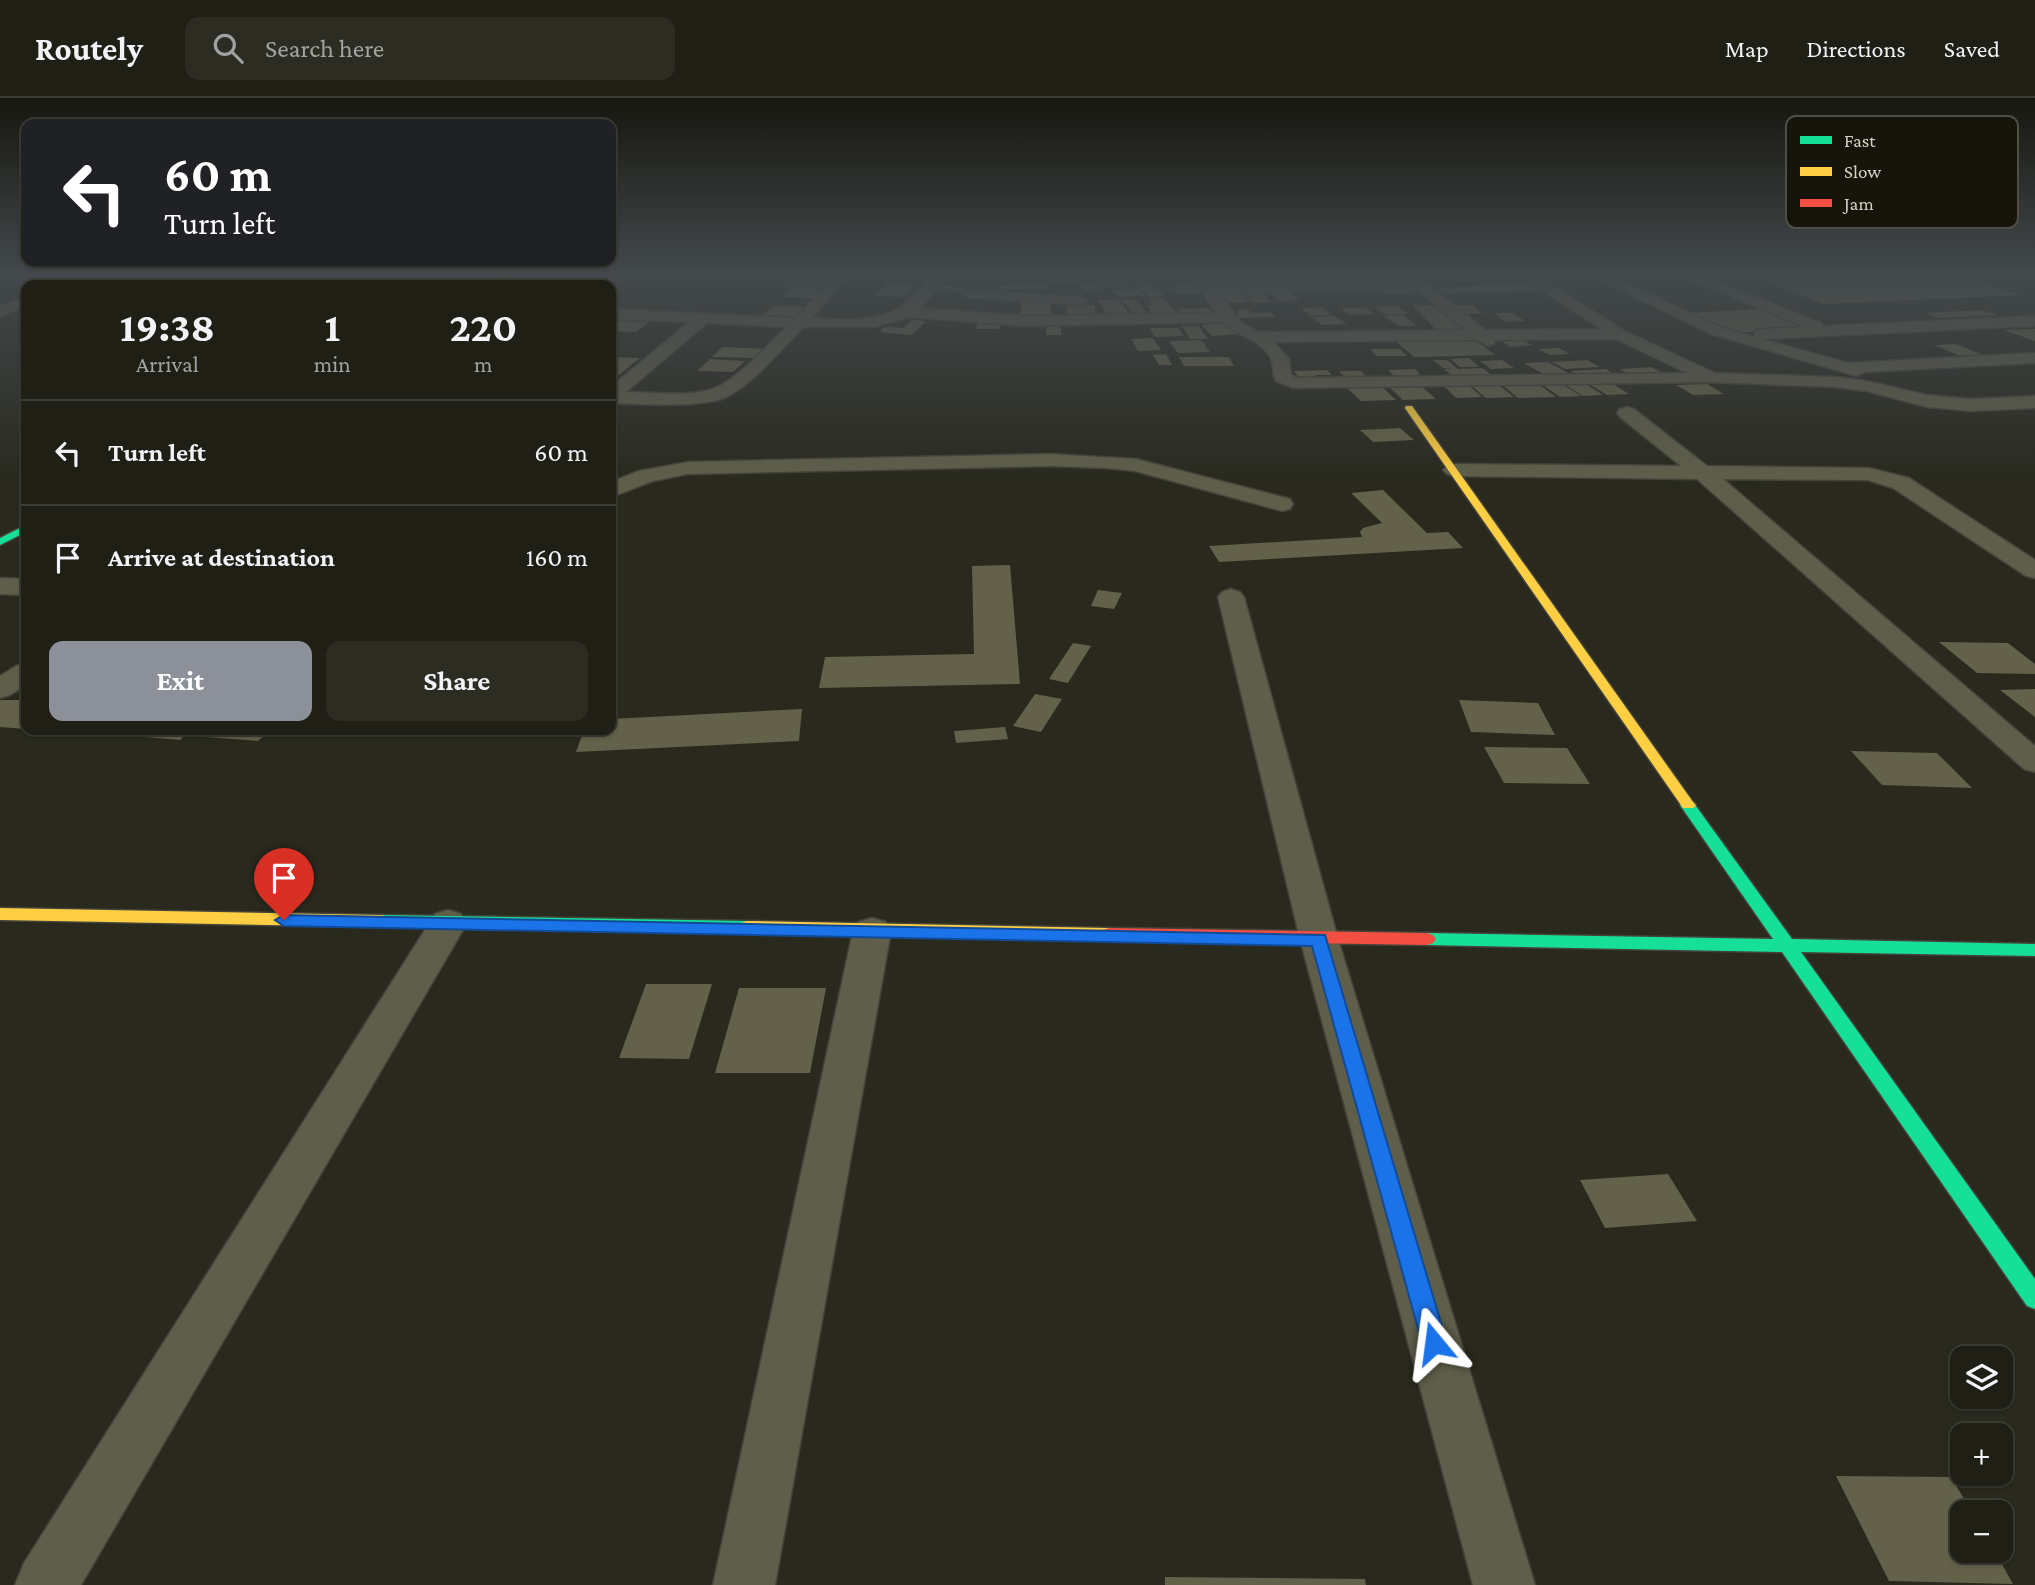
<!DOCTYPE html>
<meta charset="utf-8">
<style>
:root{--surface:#1f1f16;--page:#2c2c23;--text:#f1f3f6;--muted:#a1a2a1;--line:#3c3d35;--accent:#8c9099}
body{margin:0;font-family:"Crimson Pro",serif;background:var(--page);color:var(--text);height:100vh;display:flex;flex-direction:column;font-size:26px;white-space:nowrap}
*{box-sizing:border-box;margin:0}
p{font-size:23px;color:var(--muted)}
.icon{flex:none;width:38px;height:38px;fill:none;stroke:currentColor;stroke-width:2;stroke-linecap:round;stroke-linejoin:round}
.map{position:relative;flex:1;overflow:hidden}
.panel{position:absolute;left:21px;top:182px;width:595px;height:455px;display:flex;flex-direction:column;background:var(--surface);border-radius:14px;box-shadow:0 2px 5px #0004,0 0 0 2px var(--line)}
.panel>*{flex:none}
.guide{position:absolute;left:21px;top:21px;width:595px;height:147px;border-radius:14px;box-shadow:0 2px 5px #0004,0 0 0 2px var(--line);background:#202124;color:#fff;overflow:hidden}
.tools{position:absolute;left:1950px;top:1248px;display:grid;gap:14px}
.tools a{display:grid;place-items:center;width:63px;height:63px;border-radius:14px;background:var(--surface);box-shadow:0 2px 5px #0004,0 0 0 2px var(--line);font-size:35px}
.pin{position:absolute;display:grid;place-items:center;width:60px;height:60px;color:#fff;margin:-72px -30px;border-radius:50% 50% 50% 0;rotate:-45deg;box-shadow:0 0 7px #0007}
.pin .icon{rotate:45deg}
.me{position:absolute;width:77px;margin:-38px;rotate:344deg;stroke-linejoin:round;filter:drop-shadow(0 0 5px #0008)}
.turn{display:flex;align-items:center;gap:24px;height:147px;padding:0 28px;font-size:32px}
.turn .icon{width:91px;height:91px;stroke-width:2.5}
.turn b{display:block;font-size:49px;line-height:60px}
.eta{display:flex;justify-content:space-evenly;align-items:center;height:119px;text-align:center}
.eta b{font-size:42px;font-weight:700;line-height:49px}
.action{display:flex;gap:14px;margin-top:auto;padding:14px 28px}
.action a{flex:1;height:80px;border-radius:14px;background:var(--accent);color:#fff;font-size:28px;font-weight:700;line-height:80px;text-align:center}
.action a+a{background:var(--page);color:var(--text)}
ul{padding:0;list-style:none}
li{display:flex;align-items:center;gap:21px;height:105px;padding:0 28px;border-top:2px solid var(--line)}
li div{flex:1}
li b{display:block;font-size:26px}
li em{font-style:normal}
header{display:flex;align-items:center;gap:42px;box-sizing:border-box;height:98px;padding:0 35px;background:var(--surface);border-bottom:2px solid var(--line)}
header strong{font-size:33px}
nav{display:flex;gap:38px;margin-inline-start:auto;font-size:24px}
.search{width:490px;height:63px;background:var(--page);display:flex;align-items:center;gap:18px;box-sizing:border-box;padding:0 24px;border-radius:14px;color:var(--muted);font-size:26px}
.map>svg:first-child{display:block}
.building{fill:#636149}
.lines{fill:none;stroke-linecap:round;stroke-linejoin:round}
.street-casing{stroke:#43433a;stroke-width:3}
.fast-casing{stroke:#43433a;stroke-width:3}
.slow-casing{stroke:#43433a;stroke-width:3}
.jam-casing{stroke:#43433a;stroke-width:3}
.street{fill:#5f5e4a;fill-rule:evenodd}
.fast{fill:#16e098;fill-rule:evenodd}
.slow{fill:#ffcf43;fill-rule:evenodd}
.jam{fill:#f24e42;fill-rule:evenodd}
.route{fill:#1a73e8;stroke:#114b97;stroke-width:2}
.key{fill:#15150c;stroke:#4e4e44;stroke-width:2}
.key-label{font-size:19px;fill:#d2d2c5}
</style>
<header>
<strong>Routely</strong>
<div class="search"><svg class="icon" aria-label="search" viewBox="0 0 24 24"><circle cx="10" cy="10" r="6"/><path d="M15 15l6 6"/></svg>Search here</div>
<nav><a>Map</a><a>Directions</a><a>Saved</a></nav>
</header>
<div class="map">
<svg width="2035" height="1487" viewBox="0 0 2035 1487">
<rect width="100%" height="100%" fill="#29291e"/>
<!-- building -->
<path class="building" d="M793,175H835L833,179L791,178Z
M906,175H927L920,184L896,183Z
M946,175H983L980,179H983L981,182L941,180Z
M1055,175H1073L1081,178L1085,183L1068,184L1061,178L1064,184L1047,185L1044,179L1057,178Z
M1114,175L1117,179H1109L1112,183L1097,184L1104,192L1084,193L1078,185H1094L1090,176Z
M1241,175H1262L1278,187L1255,188Z
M1266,175H1291L1305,187L1281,188Z
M1375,175H1399L1410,183L1387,184Z
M1747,175H1955L2023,197L1823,206Z
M1343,176H1368L1382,185H1356Z
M791,180L830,181L823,189L784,188Z
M1243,181L1249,188L1214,189L1208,182Z
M1150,183L1155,189L1164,198L1150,199L1131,184Z
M1125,184L1129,189L1106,190L1101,185Z
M886,186L916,187L904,199L874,198Z
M1047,186L1050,191L1001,192L998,188Z
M1196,186L1205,195L1178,196L1170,187Z
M1536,186L1547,193L1443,195L1434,189Z
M938,187L966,189L961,194L932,192Z
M1418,188L1427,194L1385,195L1377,189Z
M792,190L821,191L812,200L782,199Z
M1139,191L1145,198L1119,199L1113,192Z
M1270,194H1291L1300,202L1279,203Z
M1240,195L1249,204L1230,205L1221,196Z
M1263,195L1271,204L1252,205L1244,196Z
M1163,200L1181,220L1157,221L1146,207H1154L1148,201Z
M1119,201L1126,211L1132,222H1111L1097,202Z
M1135,201L1152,221H1137L1122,202Z
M1022,202H1052L1051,219H1019Z
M1067,207H1095L1094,221L1065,220Z
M1412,207H1431L1450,220H1455L1472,235L1440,236Z
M1456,207H1472L1482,216H1465Z
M773,208L810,209L797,222L759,221Z
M1398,208L1408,216L1385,217L1375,209Z
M1322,209L1331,217L1310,218L1301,210Z
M1365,209L1374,216L1349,217L1341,210Z
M1207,210L1216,217L1185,219L1177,211Z
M1248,211L1251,215L1270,214L1275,219L1238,220L1233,215H1239L1236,212Z
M1761,211L1808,231L1730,235L1686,215Z
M1982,212L1998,217L1939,220L1924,215Z
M1494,215H1513L1525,223L1506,224Z
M1403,217L1417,228H1398L1384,218Z
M1335,218L1347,226L1322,227L1311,219Z
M912,222L926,223L912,237L879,234L885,229L903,230Z
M611,223L649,224L636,234L611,233Z
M978,225H1001L999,231H976Z
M1228,225L1239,236L1212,238L1201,227Z
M1046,226H1061V237H1046Z
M1182,228H1199L1208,241H1190Z
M1150,230H1178L1184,238L1155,239Z
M2035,231V243L2004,232Z
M1471,239L1495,257L1414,259L1393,241Z
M1153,240L1161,252L1138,253L1131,241Z
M1519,240L1532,247L1511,249L1498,241Z
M1201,242L1210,254L1178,255L1169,243Z
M1956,246L1988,259L1965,260L1934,247Z
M722,249L767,251L758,260L712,259Z
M1559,250L1570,256L1550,257L1538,251Z
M1371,251H1400L1407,258H1376Z
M1166,256L1172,267H1159L1153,257Z
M611,259L640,260L619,277L611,276Z
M1179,259H1229L1234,268H1184Z
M1469,260L1479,269H1460L1450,261Z
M710,261L745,263L733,274L697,273Z
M1433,262H1447L1458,271L1482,270L1492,277L1454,279L1444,271L1455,270H1443Z
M1502,262L1514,270L1491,271L1480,263Z
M1587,262L1600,269L1565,271L1552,264Z
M1548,264L1570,276L1545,277L1524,265Z
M1651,269L1665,276L1632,278L1619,271Z
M1415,271L1422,279H1395L1388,272Z
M1606,271L1616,277L1580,279L1571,273Z
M1327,272L1332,277H1315L1320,283H1301L1294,273Z
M1339,273H1361L1369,281L1348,282Z
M1581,283L1603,297L1583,298L1561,284Z
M1608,283L1629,296L1607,297L1586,284Z
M1440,284H1465L1482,299L1456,300Z
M1467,284H1495L1514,299L1486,300Z
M1536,284L1556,299L1518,300L1500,285Z
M1559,284L1581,298L1560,299L1540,285Z
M1419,286L1436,301L1403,302L1387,287Z
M1707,286L1724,296L1693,297L1676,287Z
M1381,288L1396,302L1361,303L1346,289Z
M1400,330L1414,342L1373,344L1360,332Z
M1383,392L1427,435L1448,434L1463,450L1219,464L1209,448L1362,439L1360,434L1363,430L1382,425L1351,395Z
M1010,467L1020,586L819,590L825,559L974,556L972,468Z
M1098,492L1122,495L1114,511L1091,508Z
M1939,544L2008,545L2035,566V576L1977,575Z
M1073,545L1091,548L1068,585L1049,581Z
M2035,591V619L2000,592Z
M1035,596L1062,601L1041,634L1013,628Z
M26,598V631L0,629V602H20Z
M1459,602L1538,605L1555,637L1471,634Z
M802,611L799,643L576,654L584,632H611V621Z
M1005,629L1008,641L956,645L954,633Z
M64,632H191L180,642Z
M200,632H270L258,643L192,638Z
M1484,649L1567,650L1590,686L1504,685Z
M1851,653L1937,655L1972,690L1882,687Z
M646,886H712L689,961L619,960Z
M739,890H826L810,975H715Z
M1668,1076L1697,1123L1605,1130L1580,1082Z
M1836,1378L1951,1379L1972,1414H1962V1452H1994L2013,1486L1889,1483Z
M1165,1479L1365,1481L1366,1487H1165Z"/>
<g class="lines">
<!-- street casing -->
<g class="street-casing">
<path id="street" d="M669,175L661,180L654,176V175Z
M748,175L740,180L733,176V175Z
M836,175H851L812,220C864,223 904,226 930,175H944L935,193L920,210L1026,218L1216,215L1190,175H1205L1213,187L1403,181L1397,175H1413L1485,232L1601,231L1515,175H1532L1625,233L1715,275L1836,279L1866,283L1927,297L1971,301L2035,298V310L1971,313L1927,309L1866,293L1836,289L1706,284L1293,290L1276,283C1272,276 1274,268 1271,261C1262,242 1238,239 1223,224L1026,228L909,219L875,229H804C782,250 751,289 724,300C698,310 639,306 611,305V289L689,224L611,221V211L796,220ZM1414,189L1465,232L1258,234L1241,224L1219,195ZM707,225L787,229C768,246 736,283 713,291C687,299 653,294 626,294ZM1616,241L1687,275L1296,280L1291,276L1289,261L1274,244L1477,242L1488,248L1494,246L1495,242Z
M1585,175H1604L1723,230L1756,239L1754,236L1756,233L1762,231L1804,229L1675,175H1696L1821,225L1823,228L2035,218V228L1762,241L1848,265L2035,255V265L1865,274L1857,278L1711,236Z
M970,192L1081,199L1088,203L1081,207L965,199L963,196Z
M26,199V208L0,218V208Z
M1627,309L1634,311L1707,368L1869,370L1909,380L2035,462V480L2026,478L1893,390L1868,382L1723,381L2035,648V674L2024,671L1697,381L1454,378L1447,376L1443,372L1447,368L1454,366L1681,368L1620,319L1617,315L1620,311Z
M1051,356L1136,361L1290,401L1293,406L1290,411L1282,413L1135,373L1107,370L1051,368L688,376L653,383L611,399V384L639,373L688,364Z
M0,480L26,481V497L0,496Z
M1231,491L1240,494L1244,499L1338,841L1535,1487H1473L1300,841L1218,499L1222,494Z
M26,565V587L10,597L0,600V578L16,568Z
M448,812L461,816L467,825L81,1487H15L24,1465L435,816Z
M872,820L886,824L891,833L775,1487H713L853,833L858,824Z"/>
</g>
<!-- fast casing -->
<g class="fast-casing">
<path id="fast" d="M26,427V434L0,447V440Z
M1688,702L1693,704L1792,841L2035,846V858L1801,854L2035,1181V1211L2027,1208L1782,854L1427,847L1421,845L1418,841L1421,837L1427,835L1773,841L1680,707Z
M382,817L747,823L753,825L756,829L753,833L747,835L382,829L376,827L373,823L376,819Z"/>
</g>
<!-- slow casing -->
<g class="slow-casing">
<path id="slow" d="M506,175H514L493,187H486Z
M1406,308H1412L1693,704L1696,707L1693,710H1683L1405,310Z
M0,810L382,817L388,819L391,823L388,827L382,829L0,822Z
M747,823L1109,830L1115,832L1118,836L1115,840L1109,842L747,835L741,833L738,829L741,825Z"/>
</g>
<!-- jam casing -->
<g class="jam-casing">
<path id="jam" d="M1109,830L1427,835L1433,837L1436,841L1433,845L1427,847L1109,842L1103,840L1100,836L1103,832Z"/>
</g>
<!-- street -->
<use href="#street" class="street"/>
<!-- fast -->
<use href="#fast" class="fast"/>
<!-- slow -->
<use href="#slow" class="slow"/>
<!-- jam -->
<use href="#jam" class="jam"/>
</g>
<!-- sky -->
<linearGradient id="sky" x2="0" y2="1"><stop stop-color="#171710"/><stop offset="0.46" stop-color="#43494c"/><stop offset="1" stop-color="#43494c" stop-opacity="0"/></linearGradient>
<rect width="2035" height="384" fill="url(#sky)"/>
<!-- route -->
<path class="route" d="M284,817L1325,837L1447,1245L1443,1253L1434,1257L1426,1253L1422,1245L1312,848L284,828L275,822Z"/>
<!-- legend -->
<rect x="1786" y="18" width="232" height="112" rx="10" class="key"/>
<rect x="1800" y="38" width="32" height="8" fill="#16e098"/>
<rect x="1800" y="69" width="32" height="9" fill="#ffcf43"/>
<rect x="1800" y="101" width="32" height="8" fill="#f24e42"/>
<g class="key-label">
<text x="1844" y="49">Fast</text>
<text x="1844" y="80">Slow</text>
<text x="1844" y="112">Jam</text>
</g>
</svg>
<div class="tools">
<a><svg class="icon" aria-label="layers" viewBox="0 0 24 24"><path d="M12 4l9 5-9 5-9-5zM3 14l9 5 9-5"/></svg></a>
<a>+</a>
<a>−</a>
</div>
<div class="pin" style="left:284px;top:822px;background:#d93025"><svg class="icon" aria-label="arrive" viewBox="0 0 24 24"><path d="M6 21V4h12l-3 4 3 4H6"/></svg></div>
<svg class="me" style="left:1434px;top:1245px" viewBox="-20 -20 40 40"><path d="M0-17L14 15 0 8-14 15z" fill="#1a73e8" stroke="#fff" stroke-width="4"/></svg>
<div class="guide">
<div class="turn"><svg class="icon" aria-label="left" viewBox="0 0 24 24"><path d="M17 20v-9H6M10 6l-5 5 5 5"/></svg><div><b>60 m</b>Turn left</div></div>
</div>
<section class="panel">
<div class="eta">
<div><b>19:38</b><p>Arrival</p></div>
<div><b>1</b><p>min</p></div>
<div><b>220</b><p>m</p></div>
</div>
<ul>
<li><svg class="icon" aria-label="left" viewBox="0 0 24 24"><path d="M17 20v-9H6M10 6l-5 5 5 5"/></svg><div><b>Turn left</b></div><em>60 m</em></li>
<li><svg class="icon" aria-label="arrive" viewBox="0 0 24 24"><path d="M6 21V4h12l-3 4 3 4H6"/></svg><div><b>Arrive at destination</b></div><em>160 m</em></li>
</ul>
<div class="action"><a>Exit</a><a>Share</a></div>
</section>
</div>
